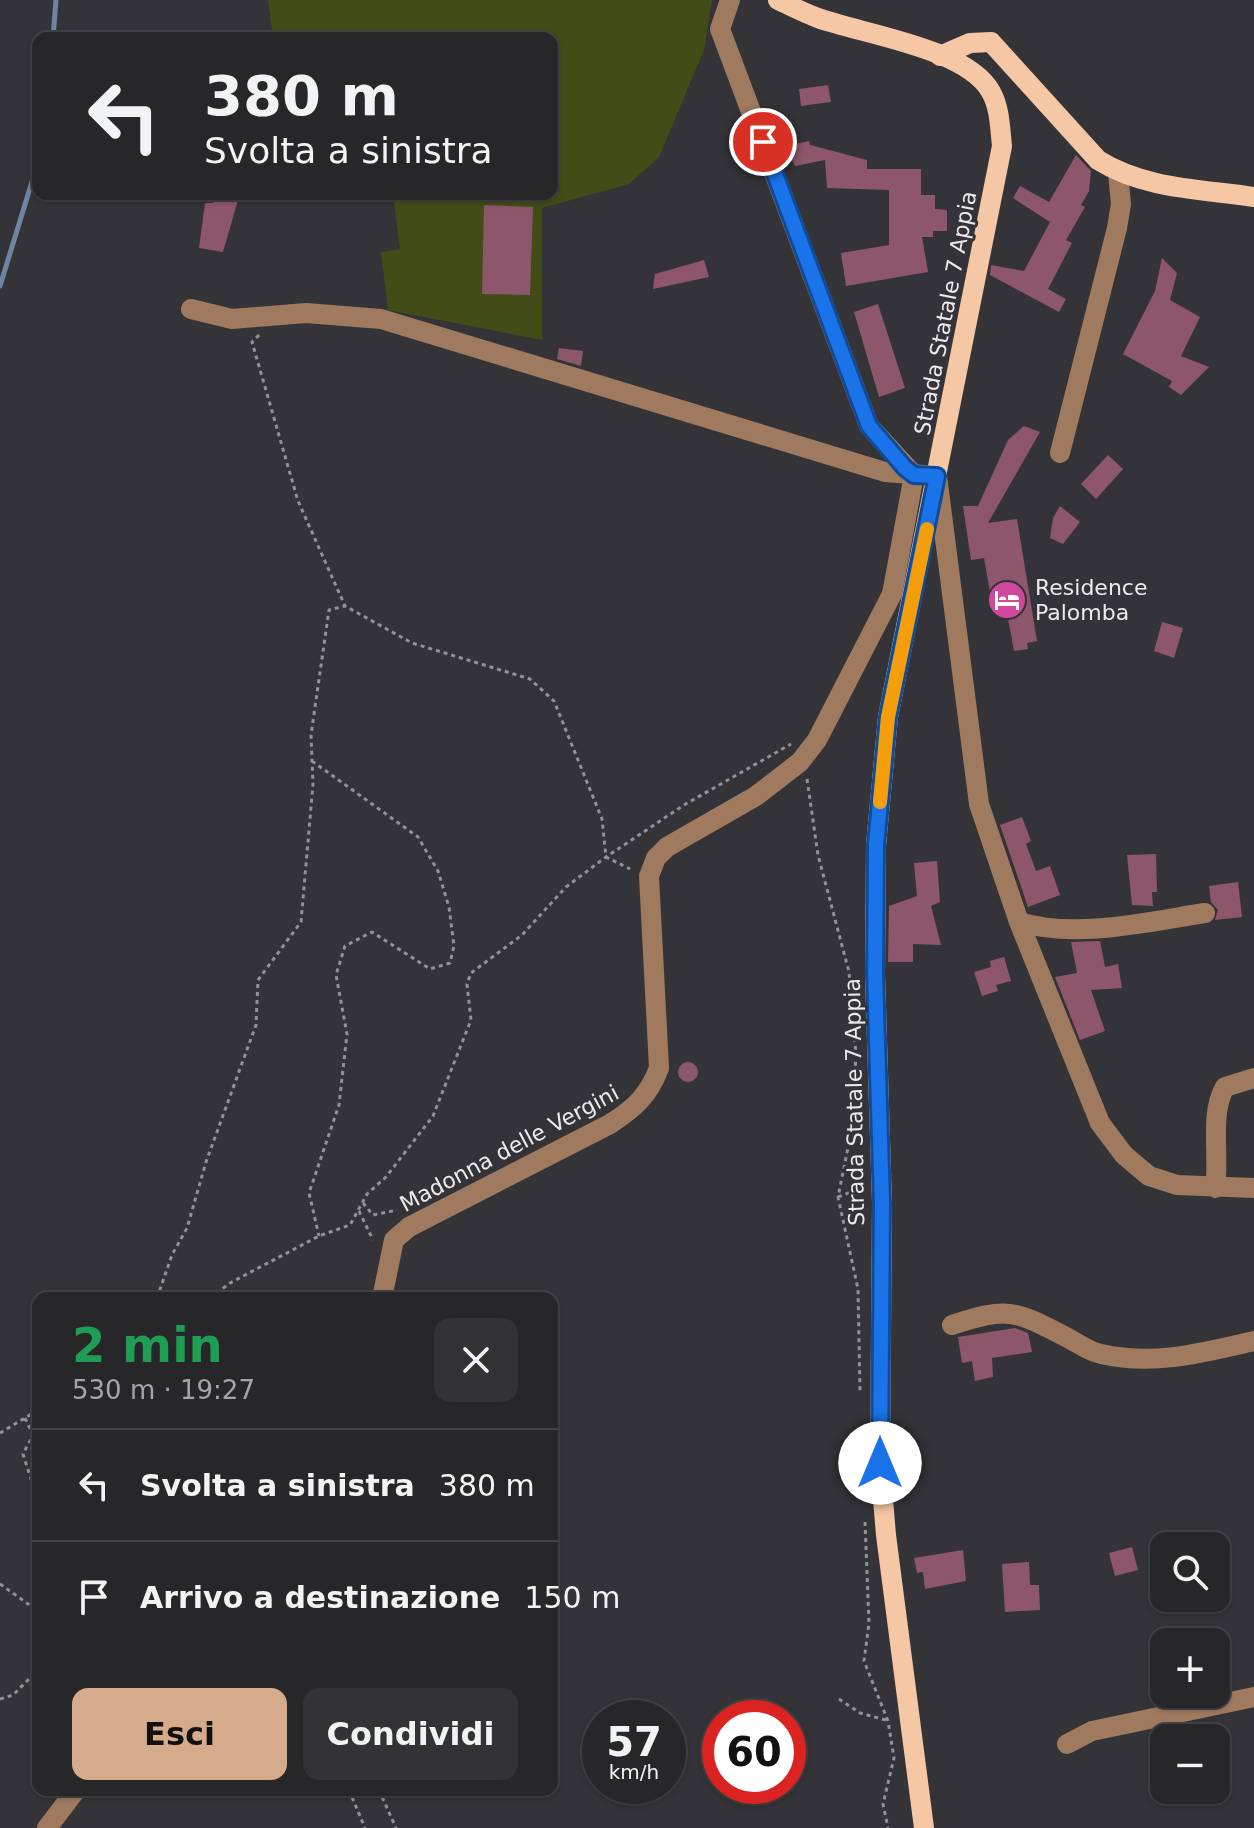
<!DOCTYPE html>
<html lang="it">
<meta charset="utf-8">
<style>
:root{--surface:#27272a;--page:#333336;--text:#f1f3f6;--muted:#a4a5a8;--line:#434447;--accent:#d6ab8b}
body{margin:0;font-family:"DejaVu Sans",sans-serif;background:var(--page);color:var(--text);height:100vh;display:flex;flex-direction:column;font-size:30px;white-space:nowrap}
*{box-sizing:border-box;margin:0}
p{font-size:26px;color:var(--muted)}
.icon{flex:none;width:44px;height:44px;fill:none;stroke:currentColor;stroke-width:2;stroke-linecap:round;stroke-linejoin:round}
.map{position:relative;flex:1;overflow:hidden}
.panel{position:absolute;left:32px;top:1292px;width:526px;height:504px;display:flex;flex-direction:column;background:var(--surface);border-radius:16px;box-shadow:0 2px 6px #0004,0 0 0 2px var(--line)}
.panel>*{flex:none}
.guide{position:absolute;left:32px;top:32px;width:526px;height:168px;border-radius:16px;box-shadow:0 2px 6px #0004,0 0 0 2px var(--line);background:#27272a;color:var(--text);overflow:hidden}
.buttons{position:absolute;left:1150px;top:1532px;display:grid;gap:16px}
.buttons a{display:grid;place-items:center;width:80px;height:80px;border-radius:16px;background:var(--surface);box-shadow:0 2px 6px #0004,0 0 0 2px var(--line);font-size:40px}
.speed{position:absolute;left:582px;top:1700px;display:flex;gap:16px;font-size:40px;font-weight:700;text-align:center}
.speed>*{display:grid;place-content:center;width:104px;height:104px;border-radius:50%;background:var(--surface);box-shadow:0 2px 6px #0004,0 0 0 2px var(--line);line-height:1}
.speed small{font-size:20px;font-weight:400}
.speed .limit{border:12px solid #d22;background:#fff;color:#111}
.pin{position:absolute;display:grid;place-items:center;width:68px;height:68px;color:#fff;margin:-34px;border:4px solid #fff;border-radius:50%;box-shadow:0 2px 8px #0007}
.me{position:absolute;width:88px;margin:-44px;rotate:0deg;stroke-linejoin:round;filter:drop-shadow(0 0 6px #0008)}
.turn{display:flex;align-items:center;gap:28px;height:168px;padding:0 40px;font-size:36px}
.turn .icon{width:104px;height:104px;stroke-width:2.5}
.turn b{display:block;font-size:56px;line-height:68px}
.round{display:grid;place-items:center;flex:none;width:84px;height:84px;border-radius:16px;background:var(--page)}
.summary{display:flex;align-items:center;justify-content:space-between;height:136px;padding:0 40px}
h1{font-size:48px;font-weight:600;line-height:60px;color:#1e9e55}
.action{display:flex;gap:16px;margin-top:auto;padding:16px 40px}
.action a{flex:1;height:92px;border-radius:16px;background:var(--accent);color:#111;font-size:32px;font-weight:600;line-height:92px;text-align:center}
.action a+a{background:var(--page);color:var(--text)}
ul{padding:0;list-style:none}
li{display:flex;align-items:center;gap:24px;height:112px;padding:0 40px;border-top:2px solid var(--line)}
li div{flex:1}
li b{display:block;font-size:30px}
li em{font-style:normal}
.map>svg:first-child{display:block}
.green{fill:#414c17}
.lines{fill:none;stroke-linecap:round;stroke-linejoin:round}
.stream{stroke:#7083a2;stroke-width:5}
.building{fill:#8d566a}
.path{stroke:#919295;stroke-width:3;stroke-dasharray:4 4;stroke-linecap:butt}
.minor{stroke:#a07a5f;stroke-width:20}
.major{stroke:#f6c7a5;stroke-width:20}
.route-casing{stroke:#114b97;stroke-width:20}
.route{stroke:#1a73e8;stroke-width:14}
.slow{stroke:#f59e0b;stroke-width:14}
.labels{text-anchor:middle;stroke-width:6;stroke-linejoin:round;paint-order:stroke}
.street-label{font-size:22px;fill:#eaebed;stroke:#343438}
.poi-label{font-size:22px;fill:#eaebed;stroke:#343438;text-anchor:start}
</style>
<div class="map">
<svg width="1254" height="1828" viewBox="0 0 1254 1828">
<rect width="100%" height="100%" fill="#343438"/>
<!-- green -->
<path class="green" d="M268,0H712L704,50L659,157L629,184L542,208V340L388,310L381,252L400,249L393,194H552V38H256V33L272,30Z"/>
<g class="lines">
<!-- stream -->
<path class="stream" d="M53,38L56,0
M0,286L38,162"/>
</g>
<!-- building -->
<path class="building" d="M828,85L831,102L801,106L799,89Z
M809,141L810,145L867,160V169H921V195H935V209L947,210V231H933V237H922L928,272L846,286L841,253L889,245V190L827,188L825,160L795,166L789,154L786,146Z
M1076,155L1091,171L1089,191L1081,205L1085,207L1066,240L1072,243L1048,289L1066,299L1059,312L990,275L991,265L1024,271L1050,222L1013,198L1020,186L1049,202Z
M217,194L238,200L223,252L199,248L205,203H213Z
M484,205L533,207L530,295L482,294Z
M1162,258L1177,273L1170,300L1200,317L1181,356L1209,367L1181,395L1169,387L1172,381L1123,354L1155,291Z
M704,260L709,277L653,289L655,274Z
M878,304L905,388L879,397L854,312Z
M559,348L583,351L581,366L557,359Z
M1024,426L1040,432L988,523L1017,519L1037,641L1027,643L1028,649L1014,651L1007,613L994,615L984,558L971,560L963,506H978L1008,440Z
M1108,455L1123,469L1096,499L1081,484Z
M1060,506L1080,522L1063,544L1050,538L1053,518Z
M1162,622L1183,628L1174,658L1154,651Z
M1022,817L1031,841L1026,844L1036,871L1050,866L1060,895L1028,907L1000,825Z
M1156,854L1157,892H1152L1153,906L1132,905L1127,855Z
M937,861L940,902L931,906L941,945L913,944V962H888L889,906L917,896L914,863Z
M1238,882L1242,917L1215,920L1218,910L1211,902L1209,886Z
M1100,941L1105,967L1118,964L1122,988L1091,990L1105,1031L1080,1040L1055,977L1077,973L1071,942Z
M1004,957L1011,981L996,985L998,991L982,996L974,972L991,967L990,961Z
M678 1072a10 10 0 1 1 20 0a10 10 0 1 1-20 0Z
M1015,1328L1028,1333L1032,1352L992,1358L993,1377L975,1381L972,1361L962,1363L958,1337Z
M1132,1547L1138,1570L1115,1576L1109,1553Z
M963,1550L966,1581L925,1589L923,1572L917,1573L914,1558Z
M1029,1562L1030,1585H1039L1040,1610L1005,1612L1002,1564Z"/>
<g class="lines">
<!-- path -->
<path class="path" d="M259,335L252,342L298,501L345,606L412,643L530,679L554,701L602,819L606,857L630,869
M312,761L418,837L438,871L449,907L454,946L450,963L430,969L372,932L345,946L336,975L347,1034L339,1105L309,1193L319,1236
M807,779L818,855L849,972L856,1055L851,1133L838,1197L858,1289L860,1391
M838,1197L864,1187
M363,1203L373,1215L397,1210
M359,1211L373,1240
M157,1298L172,1255L187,1228L206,1162L256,1025L258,980L301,922L313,784L311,735L329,610L345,606
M210,1298L230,1283L319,1236L350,1225L367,1194L386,1177L433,1116L471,1020L467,984L471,973L522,935L566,887L606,857L684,805L791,744
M25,1418L33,1435L23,1454L38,1501
M0,1433L38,1410
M865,1522L869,1623L864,1661L888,1721L894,1758L883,1804L888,1828
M0,1584L38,1611
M0,1699L13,1695L38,1670
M839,1699L860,1713L889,1721
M349,1790L365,1828
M379,1790L396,1828"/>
<!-- minor -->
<path class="minor" d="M730,0L720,29L869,426L914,475
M191,309L232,319L306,313L381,319L885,472L937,476L979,804L1019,922L1100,1123L1124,1155L1149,1176L1177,1185L1254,1188
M1060,453L1117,228L1121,204L1118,173
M1019,922C1076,939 1147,922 1205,913
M1215,1188C1220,1157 1209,1114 1225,1087L1254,1078
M382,1298L394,1240L409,1227L610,1124C635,1108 649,1095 659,1068L649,876L656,858L667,847L756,796L800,762L817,740L892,594L914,475
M952,1325C1009,1306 1016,1311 1068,1338C1079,1344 1090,1352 1101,1354C1154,1366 1202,1353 1254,1341
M1067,1744L1092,1731L1254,1697
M47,1828L76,1790"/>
<!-- major -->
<path class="major" d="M778,0C791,6 804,13 818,18C862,34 967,48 991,92C1000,108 1000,128 1002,146L888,717L876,845L875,975L882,1203L880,1463L886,1535L924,1828
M940,56L970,43L991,42L1098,160C1144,189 1201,189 1254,197"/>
</g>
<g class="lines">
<!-- route casing -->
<g class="route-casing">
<path id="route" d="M763,142L869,426L905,468L914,475L937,476L888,717L876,845L875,975L882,1203L880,1463"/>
</g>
<!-- route -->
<use href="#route" class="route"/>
<!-- slow -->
<path class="slow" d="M880,802L888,717L927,529"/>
</g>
<!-- icons -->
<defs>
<g id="hotel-disc" transform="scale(2)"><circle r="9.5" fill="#d1479c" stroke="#343438"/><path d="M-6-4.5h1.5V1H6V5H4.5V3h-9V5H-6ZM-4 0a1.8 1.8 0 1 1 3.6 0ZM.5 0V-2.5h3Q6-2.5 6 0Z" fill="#fff"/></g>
</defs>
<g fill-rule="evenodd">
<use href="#hotel-disc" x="1007" y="600"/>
</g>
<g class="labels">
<!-- street labels -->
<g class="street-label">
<text transform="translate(945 313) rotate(-79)" y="8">Strada Statale 7 Appia</text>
<text transform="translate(854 1102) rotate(-91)" y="8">Strada Statale 7 Appia</text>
<text transform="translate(509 1148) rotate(-28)" y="8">Madonna delle Vergini</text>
</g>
<!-- poi labels -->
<g class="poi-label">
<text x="1035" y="595">Residence<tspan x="1035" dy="25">Palomba</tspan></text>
</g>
</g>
</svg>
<div class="buttons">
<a><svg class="icon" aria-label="search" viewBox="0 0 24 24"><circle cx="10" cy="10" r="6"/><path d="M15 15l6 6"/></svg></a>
<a>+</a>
<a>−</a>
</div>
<div class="speed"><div>57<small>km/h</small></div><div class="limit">60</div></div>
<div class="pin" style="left:763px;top:142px;background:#d93025"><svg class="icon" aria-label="arrive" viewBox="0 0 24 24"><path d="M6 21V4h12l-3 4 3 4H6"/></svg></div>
<svg class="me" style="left:880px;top:1463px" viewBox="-20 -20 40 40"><circle r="19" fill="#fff"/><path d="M0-13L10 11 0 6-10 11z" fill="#1a73e8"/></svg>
<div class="guide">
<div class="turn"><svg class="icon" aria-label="left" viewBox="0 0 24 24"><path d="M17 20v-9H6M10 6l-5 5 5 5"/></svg><div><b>380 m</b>Svolta a sinistra</div></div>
</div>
<section class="panel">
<div class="summary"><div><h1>2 min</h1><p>530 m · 19:27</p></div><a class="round"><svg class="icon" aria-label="close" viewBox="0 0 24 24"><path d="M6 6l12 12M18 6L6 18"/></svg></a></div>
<ul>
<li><svg class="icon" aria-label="left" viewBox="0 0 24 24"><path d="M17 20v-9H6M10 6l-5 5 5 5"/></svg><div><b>Svolta a sinistra</b></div><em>380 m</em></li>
<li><svg class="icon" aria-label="arrive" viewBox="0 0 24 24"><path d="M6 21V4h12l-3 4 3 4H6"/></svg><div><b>Arrivo a destinazione</b></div><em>150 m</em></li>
</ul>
<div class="action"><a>Esci</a><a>Condividi</a></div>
</section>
</div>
